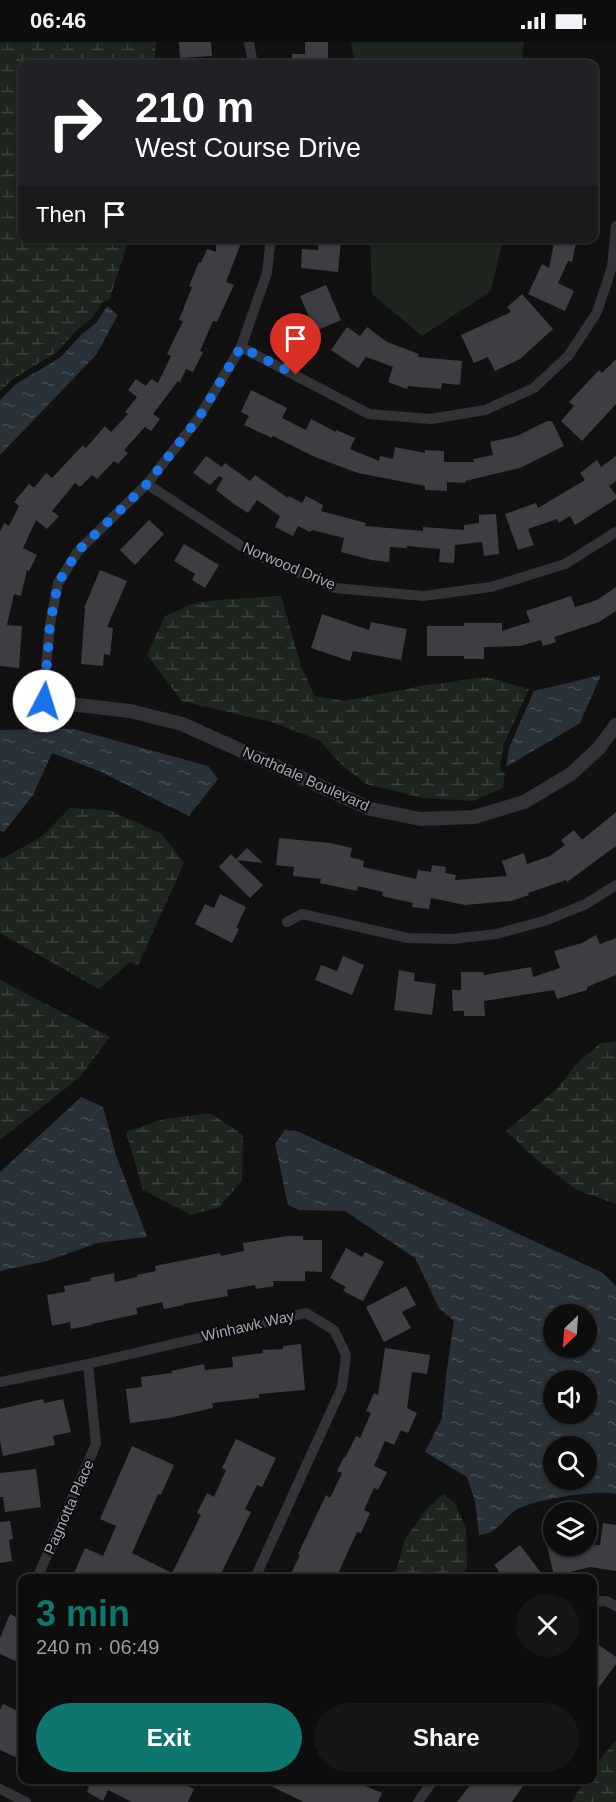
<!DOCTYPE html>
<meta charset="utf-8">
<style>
:root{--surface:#0d0d0e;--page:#161617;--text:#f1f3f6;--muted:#9a9c9e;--line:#2d2d2e;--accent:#0f766e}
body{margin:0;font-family:Arial,sans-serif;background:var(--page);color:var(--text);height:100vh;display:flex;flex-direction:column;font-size:22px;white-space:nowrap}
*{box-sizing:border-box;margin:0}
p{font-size:20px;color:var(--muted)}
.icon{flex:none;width:33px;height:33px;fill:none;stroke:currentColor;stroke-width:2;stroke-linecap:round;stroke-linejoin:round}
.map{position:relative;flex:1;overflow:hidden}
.details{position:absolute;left:18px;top:1532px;width:579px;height:210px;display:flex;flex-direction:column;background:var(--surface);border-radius:12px;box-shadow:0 2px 4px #0004,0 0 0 2px var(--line)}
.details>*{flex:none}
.banner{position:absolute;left:18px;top:18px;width:580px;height:183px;border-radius:12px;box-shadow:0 2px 4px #0004,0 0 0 2px var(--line);background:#202124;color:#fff;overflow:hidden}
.needle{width:39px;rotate:205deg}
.buttons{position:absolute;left:543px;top:1262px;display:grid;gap:12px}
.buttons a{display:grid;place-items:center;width:54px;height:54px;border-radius:50%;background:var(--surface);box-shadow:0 2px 4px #0004,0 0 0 2px var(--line);font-size:30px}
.pin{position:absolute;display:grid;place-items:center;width:51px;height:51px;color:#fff;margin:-62px -26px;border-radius:50% 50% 50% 0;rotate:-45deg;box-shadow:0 0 6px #0007}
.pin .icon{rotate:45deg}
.me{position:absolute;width:66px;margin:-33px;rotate:5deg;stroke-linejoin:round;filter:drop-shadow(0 0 4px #0008)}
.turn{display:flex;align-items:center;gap:21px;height:126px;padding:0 18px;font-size:27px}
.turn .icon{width:78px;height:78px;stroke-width:2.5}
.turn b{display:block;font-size:42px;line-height:51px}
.then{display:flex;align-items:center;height:57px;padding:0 18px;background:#0003;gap:12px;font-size:22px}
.round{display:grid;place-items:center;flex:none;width:63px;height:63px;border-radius:32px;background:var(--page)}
.head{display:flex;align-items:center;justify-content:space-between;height:102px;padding:0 18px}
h1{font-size:36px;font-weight:600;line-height:45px;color:var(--accent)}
.button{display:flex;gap:12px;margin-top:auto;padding:12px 18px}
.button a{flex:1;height:69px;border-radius:36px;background:var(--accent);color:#fff;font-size:24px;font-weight:600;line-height:69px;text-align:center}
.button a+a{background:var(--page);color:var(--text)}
.status{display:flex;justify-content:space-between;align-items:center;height:42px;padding:0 30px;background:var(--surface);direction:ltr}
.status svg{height:16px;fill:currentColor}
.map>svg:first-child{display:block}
.green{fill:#1d251e}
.wetland{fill:url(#wetland-marsh)}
.water{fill:url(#water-ripples);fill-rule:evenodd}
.building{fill:#3d3e42}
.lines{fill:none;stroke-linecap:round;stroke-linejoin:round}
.minor{stroke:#323337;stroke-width:10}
.tertiary{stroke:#323337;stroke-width:14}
.route{stroke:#1a73e8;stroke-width:10;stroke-dasharray:0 18}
.labels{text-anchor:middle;stroke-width:4.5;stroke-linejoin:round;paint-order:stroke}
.street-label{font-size:15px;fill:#a2a8b3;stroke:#0c0c0d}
</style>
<div class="status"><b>06:46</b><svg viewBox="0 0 49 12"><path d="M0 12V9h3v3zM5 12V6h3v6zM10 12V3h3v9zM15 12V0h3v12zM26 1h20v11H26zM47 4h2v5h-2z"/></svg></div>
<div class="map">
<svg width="616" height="1760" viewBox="0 0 616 1760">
<defs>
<pattern id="wetland-marsh" width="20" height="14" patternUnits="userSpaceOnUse" patternTransform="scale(1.5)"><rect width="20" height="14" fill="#1d251e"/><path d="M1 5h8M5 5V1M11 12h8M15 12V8" fill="none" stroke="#3b423c"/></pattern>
<pattern id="water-ripples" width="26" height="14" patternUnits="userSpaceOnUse" patternTransform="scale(1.5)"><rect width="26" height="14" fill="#293238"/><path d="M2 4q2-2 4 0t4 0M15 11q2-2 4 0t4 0" fill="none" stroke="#454d52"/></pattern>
</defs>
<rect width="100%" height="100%" fill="#111112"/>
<!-- green -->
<path class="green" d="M351,0H524L521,22H355Z
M370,197V196L503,197L491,249L422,294L372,252Z"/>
<!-- wetland -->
<path class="wetland" d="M0,0H156L154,22H22V196L129,197L109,258L102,260L93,275L76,289L57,310L13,337L0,349Z
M281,554L301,624L315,654L344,659L427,643L486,635L529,647L503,704L500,727L501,730L505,732L503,746L473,759L423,756L366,742L343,724L319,698L271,680L182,659L147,613L165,574L195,561L228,557Z
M70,766L109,768L162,792L184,821L138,923L130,920L99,947L0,891V816H4L41,795Z
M0,938L110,995L80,1035L0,1098Z
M616,999V1162L575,1147L537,1118L506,1089L557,1047L577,1021L601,1001Z
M210,1071L243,1093L242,1139L218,1166L191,1173L143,1148L126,1090L164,1077Z
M443,1452L456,1462L466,1487L467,1524L461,1536H394L405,1497L426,1468Z
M616,1698V1760H572L585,1737H592L593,1726Z"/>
<!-- water -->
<path class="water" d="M107,264L118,273L96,313L0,413V358L16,342L61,315L80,294L97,280Z
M601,633L580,681L506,725L509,706L534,649Z
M74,687L208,724L218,737L189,774L99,729L52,711L33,753L4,790L0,789V688Z
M81,1055L103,1065L116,1113L147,1195L97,1201L47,1219L0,1229V1130Z
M285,1088L297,1089L603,1231L616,1244V1452C597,1447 532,1458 516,1468C501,1478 498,1492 479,1493L475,1459L467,1435L425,1410L442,1376L446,1334L454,1279L439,1266L415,1216L345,1169L299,1168L288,1163L275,1102ZM554,1272H586V1305H554ZM554,1338H586V1371H554ZM554,1404H586V1437H554Z"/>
<!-- building -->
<path class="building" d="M179,0H211L212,14L180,16Z
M305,0H328V22H292V12H305Z
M216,196H243L226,240L234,243L217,280L213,279L200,309L203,310L193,330L186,327L180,340L178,339L153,372L160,377L151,389L145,385L124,408L128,411L118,422L114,419L97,437L92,433L80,445L75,441L52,469L59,474L47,487L36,478L23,506L37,513L29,529L27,528L21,554L14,552L7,583L22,584L19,626L0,624V490L4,481L9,484L19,464L14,460L29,442L34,446L46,431L52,436L83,403L86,406L105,384L111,390L128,372L125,370L137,355L128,348L136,337L146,344L151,337L158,341L171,314L167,312L183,279L179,278L192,245L189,244L199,220L201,221L207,207L216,210Z
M319,196L341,198L338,230L301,226L302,207L318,208Z
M555,196H577L572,220L568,219L558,241L574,249L565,269L528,252L542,222L549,226Z
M326,243L341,278L306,293L300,278L309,275L300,254Z
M522,252L553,287L520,317L495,329L488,315L474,321L461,293L511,270L507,265Z
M347,285L360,294L367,285L387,300L419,312L418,315L462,319L460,343L442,341L441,347L408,344L407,347L388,340L393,325L366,315L358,326L331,308Z
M616,317V362L582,399L561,379L574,364L569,360L599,328L602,331Z
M251,348L287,366L282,376L306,388L311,377L336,390V388L355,396L350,407L379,419L380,414L393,417L395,405L425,411V408L444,409V420H474L473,417L493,413L490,400L517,394L547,379H552L564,404L520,426L465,439V441L447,440V449L425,448V444L358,431L315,415L273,394L272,396L244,383L249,374L241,370Z
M206,414L222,425L225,421L250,439L255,433L288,456L289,454L302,461L306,454L323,463L321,469L366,481L365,484L423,489V485L464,488V483L479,481V473L496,472L499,512L484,514L482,500L455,503L454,521L439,520L440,507L407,504V506L390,505L389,520L372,518L341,510L344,496L312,488L310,490L298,484L293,494L275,485L280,474L257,458L248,471L234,462L216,448L223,436L219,434L210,443L193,431Z
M616,414V439L609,444L616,453V457L575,483L570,474L559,481L557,477L528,487L534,503L518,508L505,472L536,461L538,466L585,438L580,431L597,418L601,425Z
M149,478L164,492L135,523L120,508Z
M184,502L219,523L205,546L192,538L195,532L174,519Z
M100,528L127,539L107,585L113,586L110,613L104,612L103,624L81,622L85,566H84Z
M616,545V569L599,580L554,595L556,600L543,604L541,598L520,604L484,605V617H464V614H427V584H464V581H502V589L530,580L526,569L571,554L575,565L597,558Z
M322,572L369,588L371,580L407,587L401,618L353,609L350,619L311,606Z
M616,770V804L567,840L566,838L528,851L529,853L511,859L465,863L431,856L429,867L412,865L413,861L382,854L383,850L358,844L357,849L320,841L321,837L293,834L294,825L276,823L279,796L330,801L352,806L350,815L364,819L363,825L416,837L418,828L431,830L432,823L446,825L445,831L456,833L455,838L507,834L502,819L524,811L527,822L550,814L565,803L561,798L574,788L582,798Z
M247,806L263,821L237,818L263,843L250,856L219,825L231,812L236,817Z
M220,852L246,865L236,886L239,887L232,901L195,882L205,862L214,866Z
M596,893L600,902L616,896V933L587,945V948L557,957L554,948L484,959L485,974H464V969H453L452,948H461V930H483L484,933L531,925L533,935L560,926L554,909L582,901Z
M343,914L364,923L352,953L315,938L321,923L337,929Z
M399,928L415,931L414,939L436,942L432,973L394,968Z
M288,1194H303V1198H322V1230L305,1229V1239H273L274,1244L256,1247L255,1243L227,1248L228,1254L183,1262L184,1263L164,1267L162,1260L136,1266L138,1272L92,1282V1283L71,1287L70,1280L52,1284L47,1253L65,1250L64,1244L91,1239L90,1236L114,1231L115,1240L137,1235V1233L156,1229L155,1224L220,1211L221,1214L244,1209L243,1201Z
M346,1206L362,1215L365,1210L384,1220L363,1259L343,1249L346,1245L330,1236Z
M406,1244L416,1263L402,1270L411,1286L384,1300L366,1265Z
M301,1302L305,1348L259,1352V1356L212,1361L213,1366L169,1376L130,1381L126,1347L142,1345L141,1335L172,1331L171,1329L204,1322L205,1328L233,1325L232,1315L263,1311L262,1308L283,1307V1304Z
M385,1306L430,1313L427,1332L412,1330L407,1366L417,1371L408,1391L401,1388L394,1403L385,1399L374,1424L387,1430L378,1448L374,1446L364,1468L370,1471L361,1491L357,1490L336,1536H289L300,1513L298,1512L326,1453L330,1456L342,1431L337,1429L344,1415L345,1416L356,1394L360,1396L371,1371L366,1369L374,1351L378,1353Z
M43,1357L44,1361L63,1357L71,1390L53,1394L55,1403L3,1414L0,1399V1367Z
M236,1397L276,1416L262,1445L257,1443L245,1467L251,1470L219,1536H85L74,1531L85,1506L103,1514L116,1484L100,1477L132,1404L174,1423L161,1453L158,1452L132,1511L172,1531L201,1473L197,1471L207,1451L214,1455L226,1428L222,1426Z
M36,1427L41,1465L5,1470L3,1455H0V1431Z
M10,1479L13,1497L9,1498L12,1519L0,1521V1480Z
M603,1481L616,1483V1529L590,1525L554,1534L547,1503H600Z
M520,1503L545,1536H504L494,1523Z
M10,1572L22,1578V1622L0,1612V1596Z
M592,1598L616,1615V1622L592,1655Z
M3,1662L22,1671V1718L0,1708V1668Z
M72,1737H172L194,1747L188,1760H132L108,1748L103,1759L87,1750L89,1745Z
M256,1737H365L363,1743L382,1751L378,1760H304Z
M475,1737H512L523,1744L512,1760H457Z"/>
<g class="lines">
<!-- minor -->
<path class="minor" d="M249,0L253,22
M241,305L369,372L431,377L485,368L534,346L569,313L597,270L612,225L616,184
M147,442L252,511L335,546L423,554L491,545L565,522L616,490
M43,659L50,582L58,541L78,509L147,442L198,377L241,305L267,231L271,196
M287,880L302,872L408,896L452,897L496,892L544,879L586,862L616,843
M0,1340L88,1322L306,1271L334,1288L346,1313L342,1345L255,1536
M37,1536L96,1402L88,1322
M592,1560L606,1559L616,1564
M0,1747L26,1760
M418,1760L434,1737"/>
<!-- tertiary -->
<path class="tertiary" d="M43,659L130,669L182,682L371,767L420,777L474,775L524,760L571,732L599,706L616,683"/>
</g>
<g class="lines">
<!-- route -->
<path class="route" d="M44,659L50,582L58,541L78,509L147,442L198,377L241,305L296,333"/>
</g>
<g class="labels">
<!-- street labels -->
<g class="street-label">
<text transform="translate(289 524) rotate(23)" y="5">Norwood Drive</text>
<text transform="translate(306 737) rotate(24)" y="5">Northdale Boulevard</text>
<text transform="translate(248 1284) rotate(-13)" y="5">Winhawk Way</text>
<text transform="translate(69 1465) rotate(-66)" y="5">Pagnotta Place</text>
</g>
</g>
</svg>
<div class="buttons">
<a><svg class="needle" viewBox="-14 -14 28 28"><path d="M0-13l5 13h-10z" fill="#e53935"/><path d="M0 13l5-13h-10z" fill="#9a9c9e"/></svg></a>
<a><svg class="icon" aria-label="sound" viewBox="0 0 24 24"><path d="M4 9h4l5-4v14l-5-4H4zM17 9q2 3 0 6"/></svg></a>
<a><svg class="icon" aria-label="search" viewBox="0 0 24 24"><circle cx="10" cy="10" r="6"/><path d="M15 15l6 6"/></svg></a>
<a><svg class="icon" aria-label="layers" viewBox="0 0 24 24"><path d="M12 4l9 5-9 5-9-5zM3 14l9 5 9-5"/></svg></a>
</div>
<div class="pin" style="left:296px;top:333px;background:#d93025"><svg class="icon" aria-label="arrive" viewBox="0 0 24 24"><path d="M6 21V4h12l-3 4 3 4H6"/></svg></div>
<svg class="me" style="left:44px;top:659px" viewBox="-20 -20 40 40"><circle r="19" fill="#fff"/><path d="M0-13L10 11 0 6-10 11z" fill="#1a73e8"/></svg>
<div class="banner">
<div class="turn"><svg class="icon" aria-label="right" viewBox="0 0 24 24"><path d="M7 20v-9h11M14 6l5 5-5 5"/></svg><div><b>210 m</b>West Course Drive</div></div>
<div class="then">Then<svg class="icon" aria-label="arrive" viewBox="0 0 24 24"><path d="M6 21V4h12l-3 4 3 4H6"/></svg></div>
</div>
<section class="details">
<div class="head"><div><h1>3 min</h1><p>240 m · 06:49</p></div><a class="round"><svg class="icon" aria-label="close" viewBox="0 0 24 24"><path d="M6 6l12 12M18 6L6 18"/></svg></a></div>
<div class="button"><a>Exit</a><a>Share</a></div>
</section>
</div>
